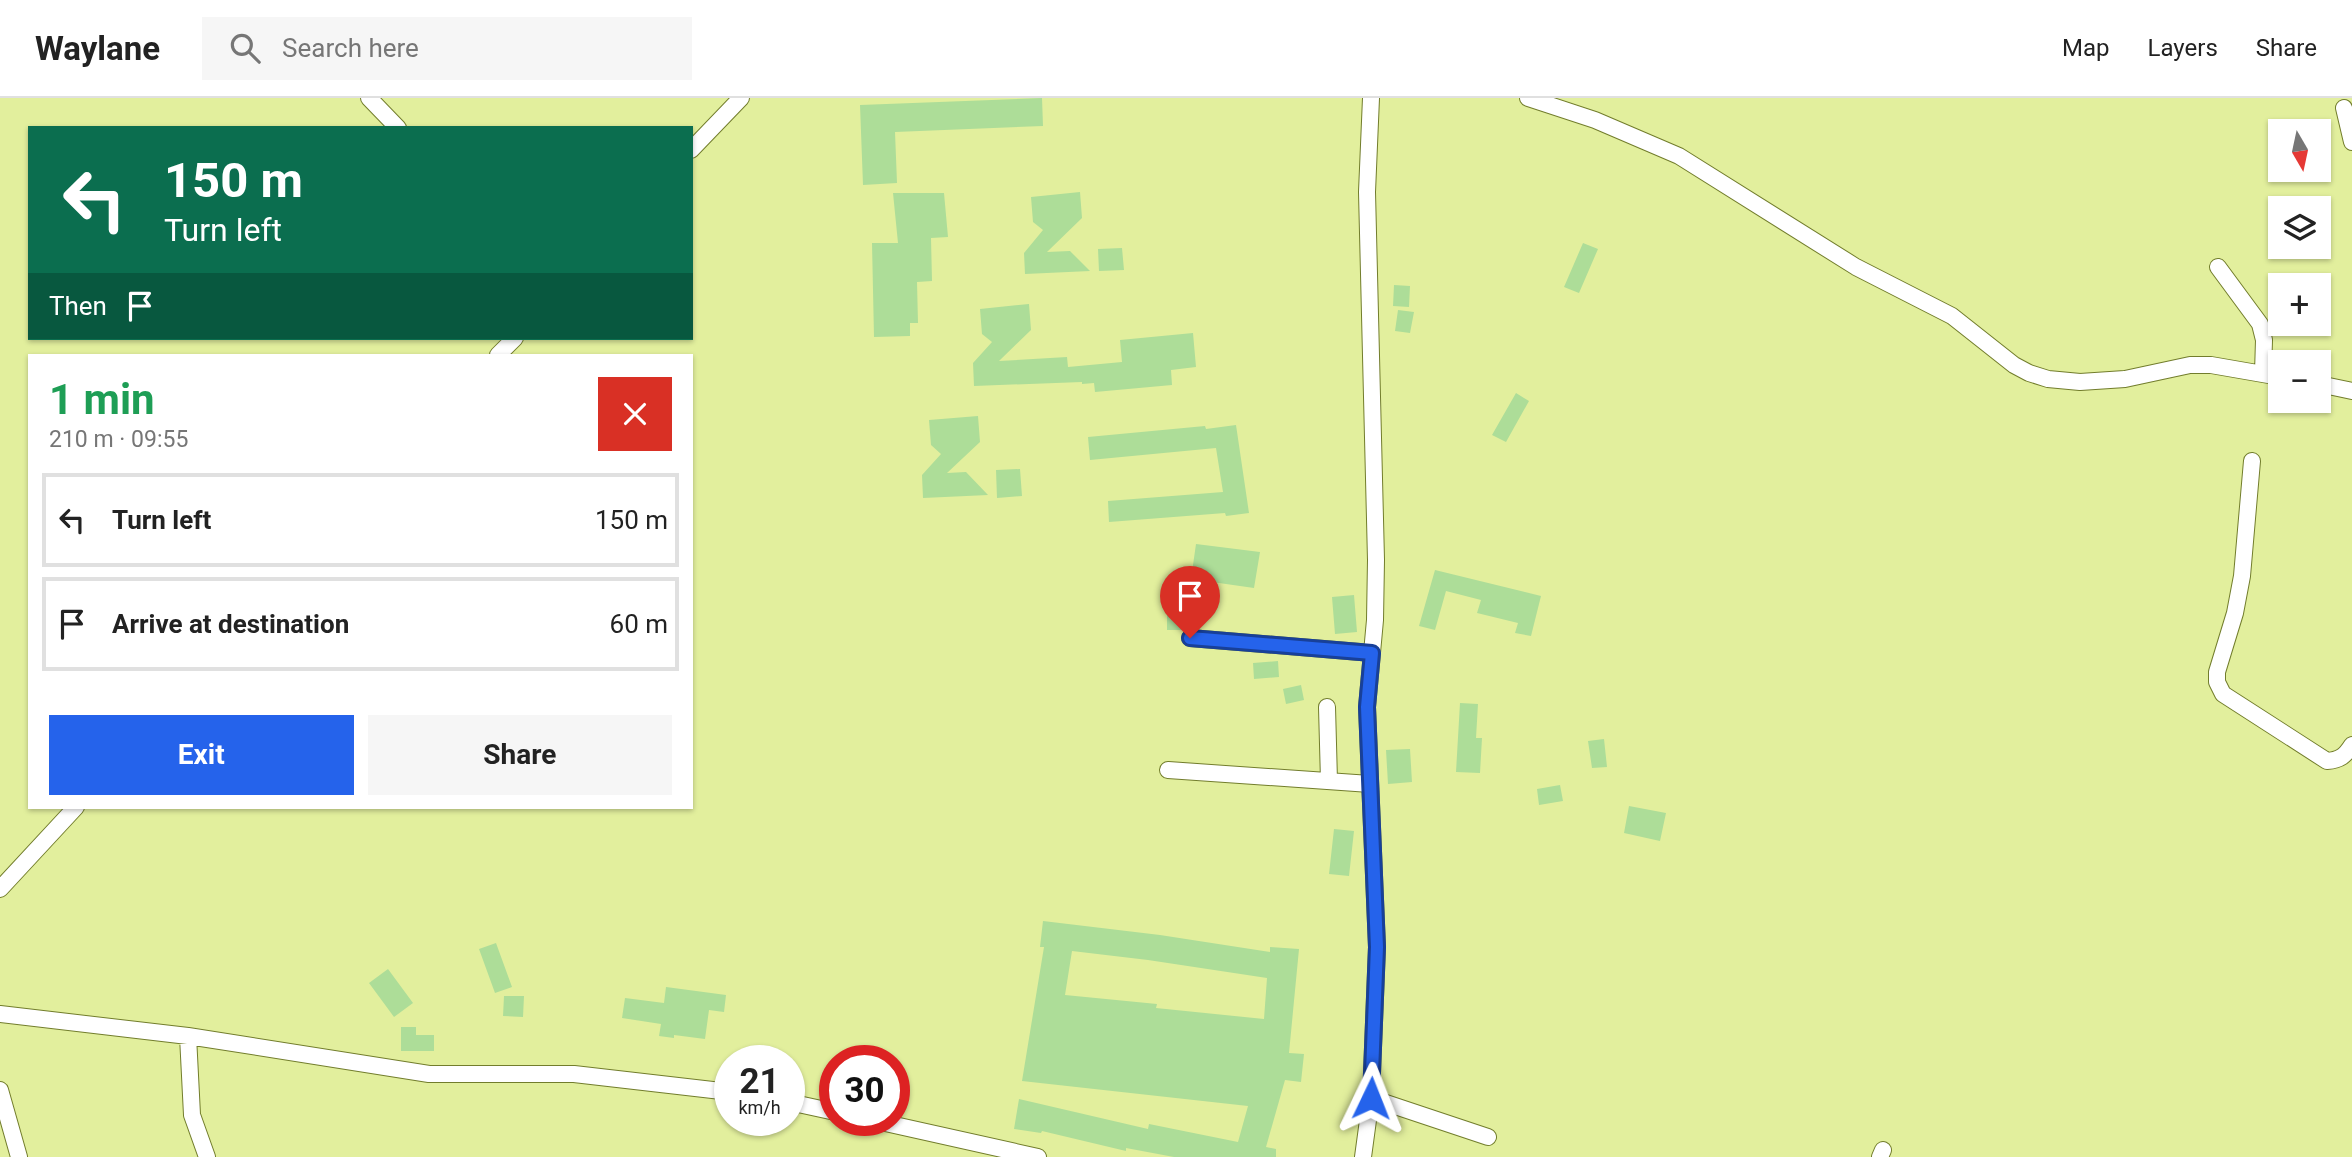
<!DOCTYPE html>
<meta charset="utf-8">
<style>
:root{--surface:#fff;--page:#f6f6f6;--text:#222;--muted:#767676;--line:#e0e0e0;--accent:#2563eb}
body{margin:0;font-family:Roboto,sans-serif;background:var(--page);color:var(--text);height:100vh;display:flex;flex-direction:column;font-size:26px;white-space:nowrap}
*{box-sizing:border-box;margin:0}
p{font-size:23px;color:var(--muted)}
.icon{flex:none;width:38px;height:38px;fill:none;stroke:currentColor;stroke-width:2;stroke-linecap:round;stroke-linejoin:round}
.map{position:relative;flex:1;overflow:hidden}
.sheet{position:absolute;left:28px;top:256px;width:665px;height:455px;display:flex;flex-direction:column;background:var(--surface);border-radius:0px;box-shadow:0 2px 5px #0004}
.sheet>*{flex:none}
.banner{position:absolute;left:28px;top:28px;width:665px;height:214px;border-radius:0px;box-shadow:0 2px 5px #0004;background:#0b6e4f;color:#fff;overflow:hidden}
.needle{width:46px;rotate:171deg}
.buttons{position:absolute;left:2268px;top:21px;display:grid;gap:14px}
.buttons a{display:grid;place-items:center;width:63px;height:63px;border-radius:0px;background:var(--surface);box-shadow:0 2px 5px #0004;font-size:35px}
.speed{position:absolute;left:714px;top:947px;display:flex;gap:14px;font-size:35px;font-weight:700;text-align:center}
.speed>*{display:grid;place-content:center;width:91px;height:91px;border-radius:50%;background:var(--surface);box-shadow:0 2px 5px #0004;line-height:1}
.speed small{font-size:18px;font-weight:400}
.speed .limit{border:10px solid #d22;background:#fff;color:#111}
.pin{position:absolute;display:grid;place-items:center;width:60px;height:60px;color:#fff;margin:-72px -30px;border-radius:50% 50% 50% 0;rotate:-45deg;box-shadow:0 0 7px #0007}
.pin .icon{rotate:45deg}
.me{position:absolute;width:77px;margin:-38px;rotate:2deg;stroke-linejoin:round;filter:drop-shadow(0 0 5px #0008)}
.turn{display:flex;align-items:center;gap:24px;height:147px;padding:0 21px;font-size:32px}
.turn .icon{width:91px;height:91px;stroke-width:2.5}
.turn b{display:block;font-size:49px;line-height:60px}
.then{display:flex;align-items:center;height:66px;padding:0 21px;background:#0003;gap:14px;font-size:26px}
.round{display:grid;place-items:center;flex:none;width:74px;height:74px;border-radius:0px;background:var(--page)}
.summary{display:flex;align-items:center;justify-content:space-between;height:119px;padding:0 21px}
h1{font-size:42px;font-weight:700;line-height:52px;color:#1e9e55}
.button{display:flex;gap:14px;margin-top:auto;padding:14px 21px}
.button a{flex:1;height:80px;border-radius:0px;background:var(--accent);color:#fff;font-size:28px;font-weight:700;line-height:80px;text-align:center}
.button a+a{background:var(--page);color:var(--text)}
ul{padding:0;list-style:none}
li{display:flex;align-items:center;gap:21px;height:94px;margin:0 14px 10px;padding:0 7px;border:4px solid var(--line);border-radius:0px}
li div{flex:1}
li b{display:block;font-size:26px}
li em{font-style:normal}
header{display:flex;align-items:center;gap:42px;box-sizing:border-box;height:98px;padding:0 35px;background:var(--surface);border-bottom:2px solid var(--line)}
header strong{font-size:33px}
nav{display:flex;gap:38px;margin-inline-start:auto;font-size:24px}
.search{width:490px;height:63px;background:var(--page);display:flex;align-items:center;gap:18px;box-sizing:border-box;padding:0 24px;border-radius:0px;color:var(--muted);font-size:26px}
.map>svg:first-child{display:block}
.building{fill:#addd98;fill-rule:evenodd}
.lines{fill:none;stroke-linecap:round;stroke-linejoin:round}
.street-casing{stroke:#727d2c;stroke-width:18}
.street{stroke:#fff;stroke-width:16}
.route-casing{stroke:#184099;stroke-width:18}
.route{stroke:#2563eb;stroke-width:12}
</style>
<header>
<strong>Waylane</strong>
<div class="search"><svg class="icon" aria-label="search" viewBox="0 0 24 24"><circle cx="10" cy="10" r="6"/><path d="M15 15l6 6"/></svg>Search here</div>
<nav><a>Map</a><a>Layers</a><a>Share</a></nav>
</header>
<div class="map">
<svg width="2352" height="1059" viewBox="0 0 2352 1059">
<rect width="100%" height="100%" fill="#e2ef9d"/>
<!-- building -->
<path class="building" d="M1042,0L1043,28L895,34L897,85L863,87L860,7Z
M1080,94L1082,120L1047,154L1070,153L1090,173L1025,176L1024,155L1043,132L1033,124L1031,99Z
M893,95H944L948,139L931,140L932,183L917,184L918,225H910V238L874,239L872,145H898Z
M1583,145L1598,151L1579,195L1564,189Z
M1122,150L1124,172L1099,173L1098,151Z
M1394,187L1410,188L1409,209L1393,208Z
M1029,206L1031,232L999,263L1067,259L1068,269L1122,264L1120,242L1193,235L1196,269L1171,272L1172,287L1095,294L1094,285L1082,286V284L974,288L973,265L992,244L982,236L980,211Z
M1398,212L1414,214L1410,235L1395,233Z
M1516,295L1529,303L1506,344L1492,337Z
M978,318L980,344L947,375L966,374L988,397L923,400L922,377L941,356L931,347L929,322Z
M1236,327L1249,415L1226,418L1225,415L1109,424L1108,403L1223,394L1216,350L1090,362L1088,339L1205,328L1206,331Z
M1020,371L1022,398L997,400L996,372Z
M1196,446L1260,454L1254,490L1191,481Z
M1435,472L1541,498L1531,538L1515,535L1518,525L1477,515L1481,502L1446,493L1435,532L1419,528Z
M1354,497L1357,534L1335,536L1332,499Z
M1187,505V530L1183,532H1167V506Z
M1278,563L1279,579L1254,581L1253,565Z
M1301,587L1304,602L1286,606L1283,591Z
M1460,605L1478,606L1476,640H1482L1480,675L1456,674Z
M1604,641L1607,669L1592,670L1588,643Z
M1410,651L1412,684L1388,686L1386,652Z
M1560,687L1563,703L1539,707L1537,691Z
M1629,708L1666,715L1660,743L1624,735Z
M1334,731L1354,733L1349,778L1329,776Z
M1043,823L1160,837L1270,854V849L1299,851L1289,955L1304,956L1301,984L1285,982L1266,1049L1276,1051V1059H1174L1126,1050V1053L1042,1033L1041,1035L1014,1031L1019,1001L1148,1031L1149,1026L1238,1044L1248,1008L1022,983L1044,849H1040ZM1072,853L1148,862L1267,880L1264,921L1156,910L1157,906L1065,897Z
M496,845L512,889L495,895L479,851Z
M388,871L413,905L394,919L369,885Z
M666,889L726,897L724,914L709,912L705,941L674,937V940L659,938L661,926L622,920L625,900L664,905Z
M504,898H524L523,919L503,918Z
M401,929H416V937H434V953H401Z"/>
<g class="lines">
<!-- street casing -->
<g class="street-casing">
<path id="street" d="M369,0L398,30
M1528,0L1595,22L1679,58L1856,169L1952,218L2014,267L2029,275L2048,281L2080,284L2125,281L2190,267H2211L2280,279
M2344,10L2352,44
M691,52L741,0
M2218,169L2260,226L2264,242L2263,275
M498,257L515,240
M2319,286L2352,293
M2252,363L2242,478L2235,515L2217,574V584L2223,596L2327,663C2340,662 2345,658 2352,647
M1190,540L1372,555
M1327,609L1329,683
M1168,672L1370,686
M0,791L76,709
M0,916L188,938L429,976H574L730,994
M188,938L192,1017L207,1059
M0,992L19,1059
M1371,1000L1488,1039
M789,1004L835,1014
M872,1022L1038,1059
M1363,1059L1371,1000L1377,849L1367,609L1375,522L1376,462L1367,94L1371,0
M1880,1059L1883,1052"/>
</g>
<!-- street -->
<use href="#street" class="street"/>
</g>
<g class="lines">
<!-- route casing -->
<g class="route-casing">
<path id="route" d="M1190,540L1372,555L1367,609L1377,849L1371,1000"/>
</g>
<!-- route -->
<use href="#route" class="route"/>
</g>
</svg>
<div class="buttons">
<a><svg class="needle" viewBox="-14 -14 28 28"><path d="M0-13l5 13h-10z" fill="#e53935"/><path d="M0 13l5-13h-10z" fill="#767676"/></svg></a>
<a><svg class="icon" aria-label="layers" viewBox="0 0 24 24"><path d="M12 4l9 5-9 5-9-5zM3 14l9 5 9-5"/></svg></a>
<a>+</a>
<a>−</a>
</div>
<div class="speed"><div>21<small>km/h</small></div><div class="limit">30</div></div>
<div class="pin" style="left:1190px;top:540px;background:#d93025"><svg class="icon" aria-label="arrive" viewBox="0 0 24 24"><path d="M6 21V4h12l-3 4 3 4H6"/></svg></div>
<svg class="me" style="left:1371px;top:1000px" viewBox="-20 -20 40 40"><path d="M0-17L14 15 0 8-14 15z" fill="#2563eb" stroke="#fff" stroke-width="4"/></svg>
<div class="banner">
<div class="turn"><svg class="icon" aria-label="left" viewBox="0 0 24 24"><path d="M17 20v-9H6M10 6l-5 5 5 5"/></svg><div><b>150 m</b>Turn left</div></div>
<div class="then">Then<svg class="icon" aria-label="arrive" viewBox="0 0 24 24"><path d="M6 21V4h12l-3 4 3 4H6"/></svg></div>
</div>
<section class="sheet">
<div class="summary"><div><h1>1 min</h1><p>210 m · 09:55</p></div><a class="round" style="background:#d93025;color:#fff"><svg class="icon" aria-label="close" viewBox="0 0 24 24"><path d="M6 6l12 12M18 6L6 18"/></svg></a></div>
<ul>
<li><svg class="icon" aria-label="left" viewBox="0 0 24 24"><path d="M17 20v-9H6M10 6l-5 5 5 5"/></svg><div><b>Turn left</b></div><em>150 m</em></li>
<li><svg class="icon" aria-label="arrive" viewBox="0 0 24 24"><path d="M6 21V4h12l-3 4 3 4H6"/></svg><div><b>Arrive at destination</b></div><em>60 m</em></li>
</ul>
<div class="button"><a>Exit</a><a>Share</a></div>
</section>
</div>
